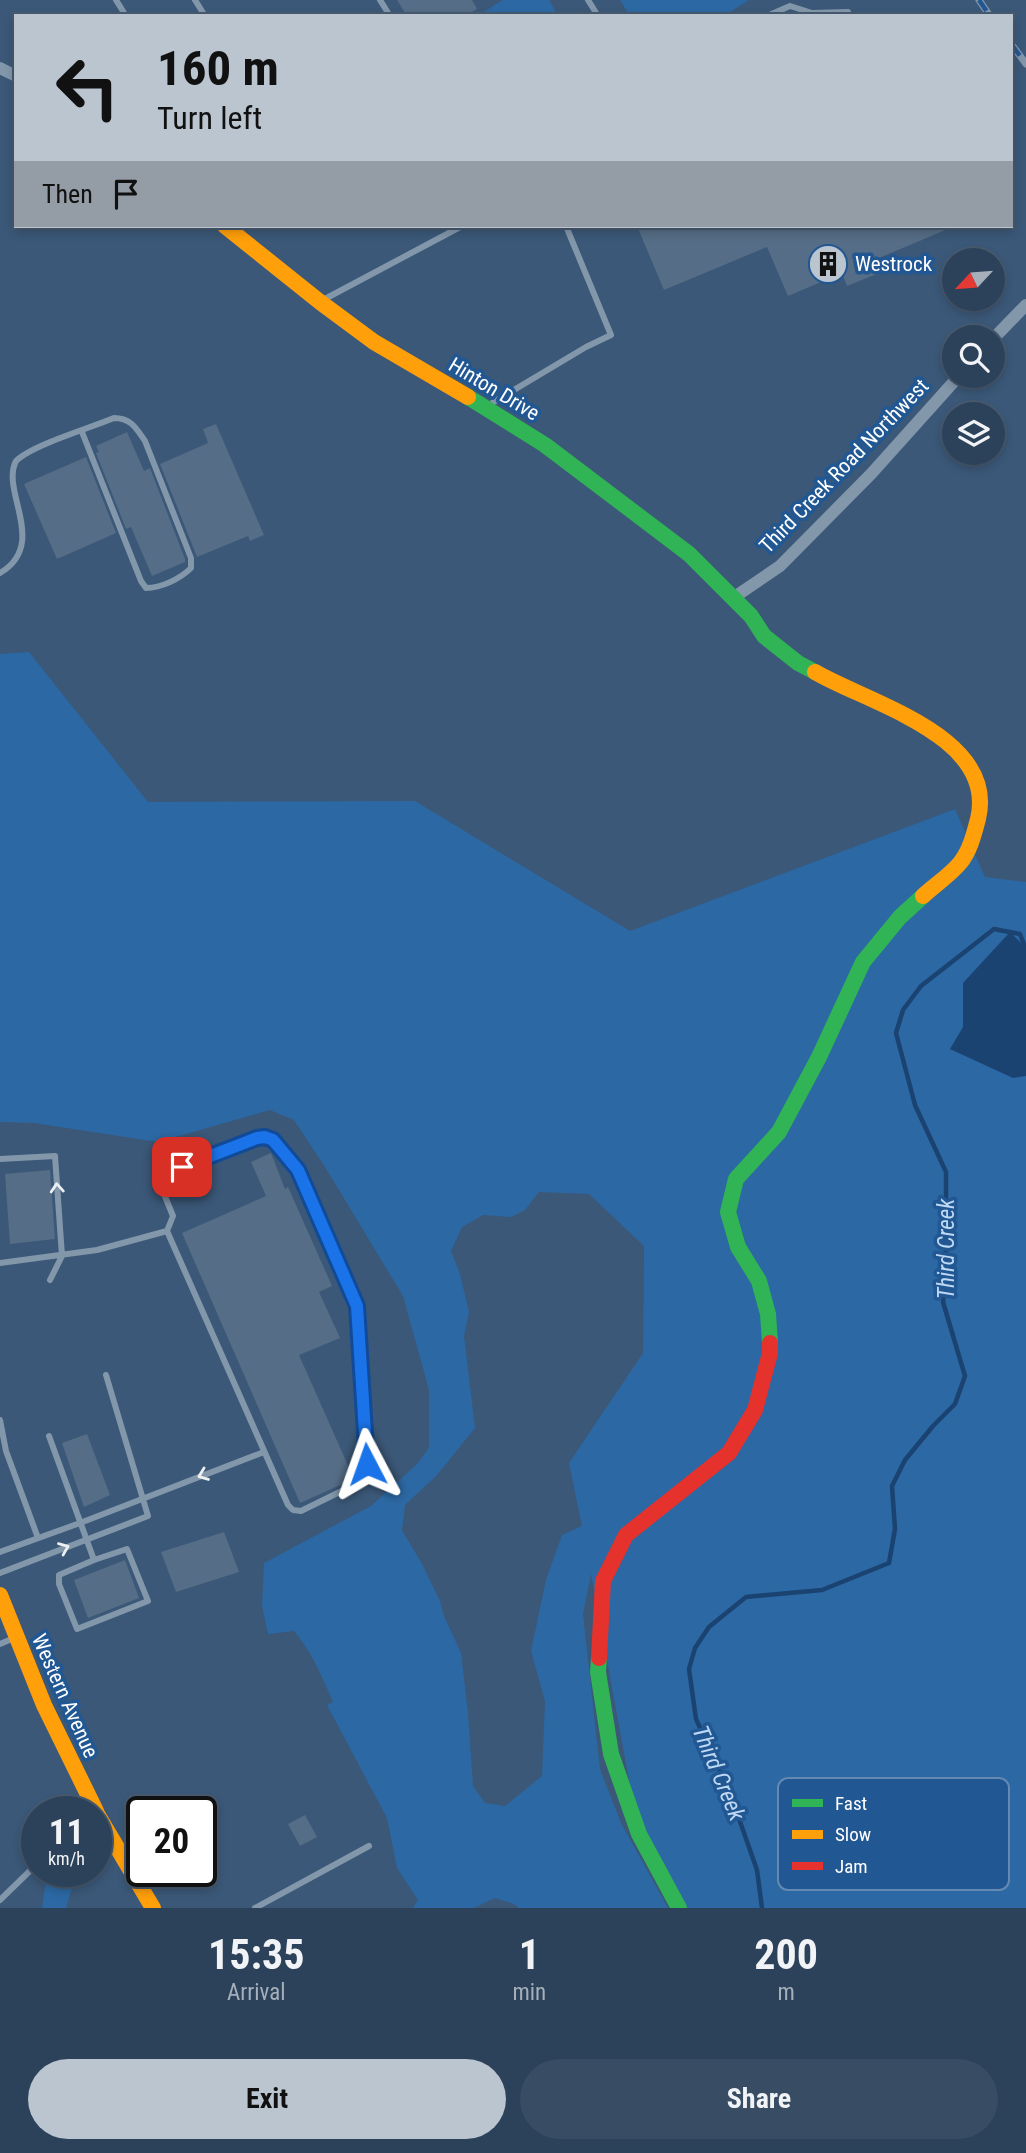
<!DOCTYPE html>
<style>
:root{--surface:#2c425a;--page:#384d63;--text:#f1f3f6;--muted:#a6b0bb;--line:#485b70;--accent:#bac5d0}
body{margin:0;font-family:"Roboto Condensed",sans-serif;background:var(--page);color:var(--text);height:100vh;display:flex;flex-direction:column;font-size:26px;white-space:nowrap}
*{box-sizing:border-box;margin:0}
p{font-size:23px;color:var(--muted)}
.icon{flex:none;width:38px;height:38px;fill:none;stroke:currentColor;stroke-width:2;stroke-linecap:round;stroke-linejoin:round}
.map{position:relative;height:1908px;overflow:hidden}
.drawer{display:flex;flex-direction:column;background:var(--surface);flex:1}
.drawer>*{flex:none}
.guide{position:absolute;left:14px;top:14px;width:999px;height:214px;border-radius:0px;box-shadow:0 4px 10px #0003,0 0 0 2px var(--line);background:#bac5d0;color:#111;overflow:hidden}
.needle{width:46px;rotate:244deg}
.buttons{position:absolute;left:942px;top:248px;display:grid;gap:14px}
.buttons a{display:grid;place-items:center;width:63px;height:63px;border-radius:50%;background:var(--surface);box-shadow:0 4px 10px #0003,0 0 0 2px var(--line);font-size:35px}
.speed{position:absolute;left:21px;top:1796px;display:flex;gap:14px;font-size:35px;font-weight:700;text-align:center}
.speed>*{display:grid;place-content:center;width:91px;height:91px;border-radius:50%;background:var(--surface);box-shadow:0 4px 10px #0003,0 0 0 2px var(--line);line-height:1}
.speed small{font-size:18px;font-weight:400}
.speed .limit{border:4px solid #111;border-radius:10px;background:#fff;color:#111}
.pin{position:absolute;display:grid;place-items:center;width:60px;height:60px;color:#fff;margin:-30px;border-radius:14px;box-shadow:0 4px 10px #0006}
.me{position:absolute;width:77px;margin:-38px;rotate:356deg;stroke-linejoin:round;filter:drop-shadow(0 0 5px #0008)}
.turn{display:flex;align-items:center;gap:24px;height:147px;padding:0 28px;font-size:32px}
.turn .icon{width:91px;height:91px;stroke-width:2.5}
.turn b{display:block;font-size:49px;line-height:60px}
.then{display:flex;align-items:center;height:66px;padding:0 28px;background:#0003;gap:14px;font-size:26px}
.eta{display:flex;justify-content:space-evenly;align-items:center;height:119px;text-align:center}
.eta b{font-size:42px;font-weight:700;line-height:49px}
.action{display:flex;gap:14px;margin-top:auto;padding:14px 28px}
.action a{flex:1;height:80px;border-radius:42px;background:var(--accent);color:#111;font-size:28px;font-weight:700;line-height:80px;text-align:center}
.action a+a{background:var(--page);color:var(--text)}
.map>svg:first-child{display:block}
.green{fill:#2c68a3;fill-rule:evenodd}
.water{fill:#1a4372}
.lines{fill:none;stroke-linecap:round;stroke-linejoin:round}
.stream{stroke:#1a4372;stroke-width:4.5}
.building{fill:#556d86}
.lane{stroke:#8397ab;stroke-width:6}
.street{stroke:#8397ab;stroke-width:12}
.fast{stroke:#30b455;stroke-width:16}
.slow{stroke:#ff9f0a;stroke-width:16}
.jam{stroke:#e5322d;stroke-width:16}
.rail-casing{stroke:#8295ab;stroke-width:7}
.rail{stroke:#215792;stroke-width:4.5;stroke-dasharray:13;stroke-linecap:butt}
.oneway{stroke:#eceff2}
.route-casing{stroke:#114b97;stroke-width:18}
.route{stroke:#1a73e8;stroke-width:12}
.labels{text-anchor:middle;stroke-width:7;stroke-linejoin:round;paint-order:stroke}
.poi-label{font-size:21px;fill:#fff;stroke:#215792;text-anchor:start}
.street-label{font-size:21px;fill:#fff;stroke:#215792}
.water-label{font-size:23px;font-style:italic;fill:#bfd9f4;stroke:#215792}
.key{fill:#215792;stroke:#6489b3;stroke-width:2}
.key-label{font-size:19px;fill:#fff}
</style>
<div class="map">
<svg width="1026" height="1908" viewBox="0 0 1026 1908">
<rect width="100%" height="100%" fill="#3b5878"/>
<!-- green -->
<path class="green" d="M503,0H549L558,16H477Z
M620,0H749L724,16H630Z
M29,652L148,802L415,801L630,931L955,809L985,877L1026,882V1908H679L639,1834L591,1574L583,1614L600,1769L621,1823L668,1908H519L514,1904L495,1898L474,1908H413L418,1900L397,1868L387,1818L327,1705L333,1702C322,1677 312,1652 294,1631L268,1634L262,1606L264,1563L371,1506L417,1464L429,1448V1390L403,1296L325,1167L294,1120L270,1110L158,1142L34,1123L0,1122V654ZM539,1192L589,1194L644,1246L643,1353L569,1463L582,1526L562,1535L546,1580L531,1651L545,1701L542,1776L505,1806L485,1803L473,1786L468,1713L461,1653L444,1616L440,1601L422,1564L402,1530L405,1505L437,1475L475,1428L464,1336L469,1312L460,1274L451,1251L462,1227L483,1215L511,1217L525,1210Z
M51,1871H69L71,1891L66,1908H42L46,1881Z"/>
<!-- water -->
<path class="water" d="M1010,932L1026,948V1076L1013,1078L950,1049L963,1027V983Z"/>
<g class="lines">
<!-- stream -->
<path class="stream" d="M762,1908L757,1870L730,1793L696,1719L689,1669L695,1648L709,1627L746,1597L822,1590L889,1563L895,1529L892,1486L905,1460L933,1426L955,1404L965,1376L943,1302L946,1246V1172L915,1105L896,1033L903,1010L921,986L994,929L1020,934L1026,950"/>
</g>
<!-- building -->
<path class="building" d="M397,0H472L477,9L465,16H407Z
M637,226H955L879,258L884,271L847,286L842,273L788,296L767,247L664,290Z
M216,424L264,535L250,541L248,536L197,557L160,464L208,443L203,429Z
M127,432L144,471L150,468L185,559V562L152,576L131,527L126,529L96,453L99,452L96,446Z
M86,457L116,533L57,559L24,484Z
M271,1153L285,1189L288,1187L332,1286L319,1292L340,1338L299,1355L354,1479L300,1503L182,1233L266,1196L251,1162Z
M50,1170L55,1239L10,1244L5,1174Z
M87,1434L110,1495L84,1507L62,1443Z
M224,1532L239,1572L176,1592L161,1552Z
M125,1560L139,1598L88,1618L74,1580Z
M305,1815L317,1837L300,1846L288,1824Z"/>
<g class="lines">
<!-- lane -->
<path class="lane" d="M116,0L126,16
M195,0L205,16
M380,0L390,16
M588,0L598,16
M767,16L790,6L812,13L848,12
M321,301L462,226
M487,406L586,347L611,335L566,226
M0,573C49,544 0,491 16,461C32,445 90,428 114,418C131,418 136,428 145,441L191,558V568C180,579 161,588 146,588L141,581L82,432
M0,1159L55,1156L62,1256L50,1280
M0,1263L97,1250L167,1231L288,1505L293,1510L301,1511L362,1481L368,1474L357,1306L298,1170L273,1140L265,1137L257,1138L157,1177L173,1216L167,1231
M0,1420L6,1451L38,1538
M49,1436L94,1560L59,1575V1584L77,1629L148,1601L127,1549L94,1560
M0,1552L80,1523L264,1452
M0,1573L148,1516L106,1375
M0,1644L14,1638
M0,1900L37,1864
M255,1908L369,1846"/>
<!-- street -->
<path class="street" d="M0,68L16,76
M992,340L1026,305
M733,598L780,566L871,474L959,376"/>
<!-- fast -->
<path class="fast" d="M468,397L545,445L689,554L751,616L764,636L798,663L815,672
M770,1343L768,1314L759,1281L738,1247L728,1212L736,1179L779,1132L819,1057L863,962L900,917L923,896
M599,1658L598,1672L611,1754L639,1834L679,1908"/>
<!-- slow -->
<path class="slow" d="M225,226L320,302L374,342L468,397
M815,672C868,703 998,736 978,819C974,834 970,851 960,863C950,875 935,885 923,896
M0,1595L44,1705L96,1811
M96,1812L153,1908"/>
<!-- jam -->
<path class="jam" d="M599,1658L603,1581L626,1535L729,1453L755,1410L770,1353V1343"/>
<!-- rail casing -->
<g class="rail-casing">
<path id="rail" d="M979,0L990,16
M1012,45L1026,64"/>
</g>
<!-- rail -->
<use href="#rail" class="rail"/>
</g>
<!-- one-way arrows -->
<defs><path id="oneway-chevron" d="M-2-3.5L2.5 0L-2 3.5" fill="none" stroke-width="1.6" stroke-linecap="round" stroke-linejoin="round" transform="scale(1.75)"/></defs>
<g class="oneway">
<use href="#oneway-chevron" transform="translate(57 1188) rotate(-94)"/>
<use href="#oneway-chevron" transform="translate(203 1475) rotate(159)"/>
<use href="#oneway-chevron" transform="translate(64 1548) rotate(-22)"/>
</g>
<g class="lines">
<!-- route casing -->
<g class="route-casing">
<path id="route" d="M182,1167L257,1138L265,1137L273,1140L298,1170L357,1306L367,1464"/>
</g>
<!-- route -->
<use href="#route" class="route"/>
</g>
<!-- icons -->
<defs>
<g id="building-disc" transform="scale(2.0125)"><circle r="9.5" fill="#bac5d0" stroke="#215792"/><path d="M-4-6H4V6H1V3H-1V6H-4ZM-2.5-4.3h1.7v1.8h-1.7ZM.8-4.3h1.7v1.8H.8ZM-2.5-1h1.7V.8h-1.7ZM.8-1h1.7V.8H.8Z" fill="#111"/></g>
</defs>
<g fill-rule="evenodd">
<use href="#building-disc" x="828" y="264"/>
</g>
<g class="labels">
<!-- poi labels -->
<g class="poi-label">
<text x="855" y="271">Westrock</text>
</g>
<!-- street labels -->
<g class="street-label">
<text transform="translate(494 389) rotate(31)" y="7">Hinton Drive</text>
<text transform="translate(844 466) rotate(-46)" y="7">Third Creek Road Northwest</text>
<text transform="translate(65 1696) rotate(66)" y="7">Western Avenue</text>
</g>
<!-- water labels -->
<g class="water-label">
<text transform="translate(946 1249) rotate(-90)" y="8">Third Creek</text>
<text transform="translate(719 1773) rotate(67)" y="8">Third Creek</text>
</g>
</g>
<!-- legend -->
<rect x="778" y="1778" width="231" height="112" rx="10" class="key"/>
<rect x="792" y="1799" width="31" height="8" fill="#30b455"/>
<rect x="792" y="1830" width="31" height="9" fill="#ff9f0a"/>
<rect x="792" y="1862" width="31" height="8" fill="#e5322d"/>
<g class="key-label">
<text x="835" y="1810">Fast</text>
<text x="835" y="1841">Slow</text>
<text x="835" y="1873">Jam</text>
</g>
</svg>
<div class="buttons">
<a><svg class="needle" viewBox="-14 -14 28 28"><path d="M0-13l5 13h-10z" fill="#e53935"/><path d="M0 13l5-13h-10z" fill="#a6b0bb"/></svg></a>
<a><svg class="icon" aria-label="search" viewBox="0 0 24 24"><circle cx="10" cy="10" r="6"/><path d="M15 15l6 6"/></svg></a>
<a><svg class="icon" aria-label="layers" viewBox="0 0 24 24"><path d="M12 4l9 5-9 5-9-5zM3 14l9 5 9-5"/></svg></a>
</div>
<div class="speed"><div>11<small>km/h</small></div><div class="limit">20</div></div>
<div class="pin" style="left:182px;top:1167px;background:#d93025"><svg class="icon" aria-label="arrive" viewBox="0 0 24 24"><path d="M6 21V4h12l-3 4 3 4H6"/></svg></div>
<svg class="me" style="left:367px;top:1464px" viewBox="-20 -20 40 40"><path d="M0-17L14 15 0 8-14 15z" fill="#1a73e8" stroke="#fff" stroke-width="4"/></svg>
<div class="guide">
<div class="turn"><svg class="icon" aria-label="left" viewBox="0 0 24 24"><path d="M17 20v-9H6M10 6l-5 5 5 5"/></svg><div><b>160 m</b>Turn left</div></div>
<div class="then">Then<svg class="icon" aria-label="arrive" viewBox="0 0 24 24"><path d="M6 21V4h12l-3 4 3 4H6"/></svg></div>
</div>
</div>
<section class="drawer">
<div class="eta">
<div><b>15:35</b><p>Arrival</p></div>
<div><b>1</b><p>min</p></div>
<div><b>200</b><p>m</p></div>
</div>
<div class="action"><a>Exit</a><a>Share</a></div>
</section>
